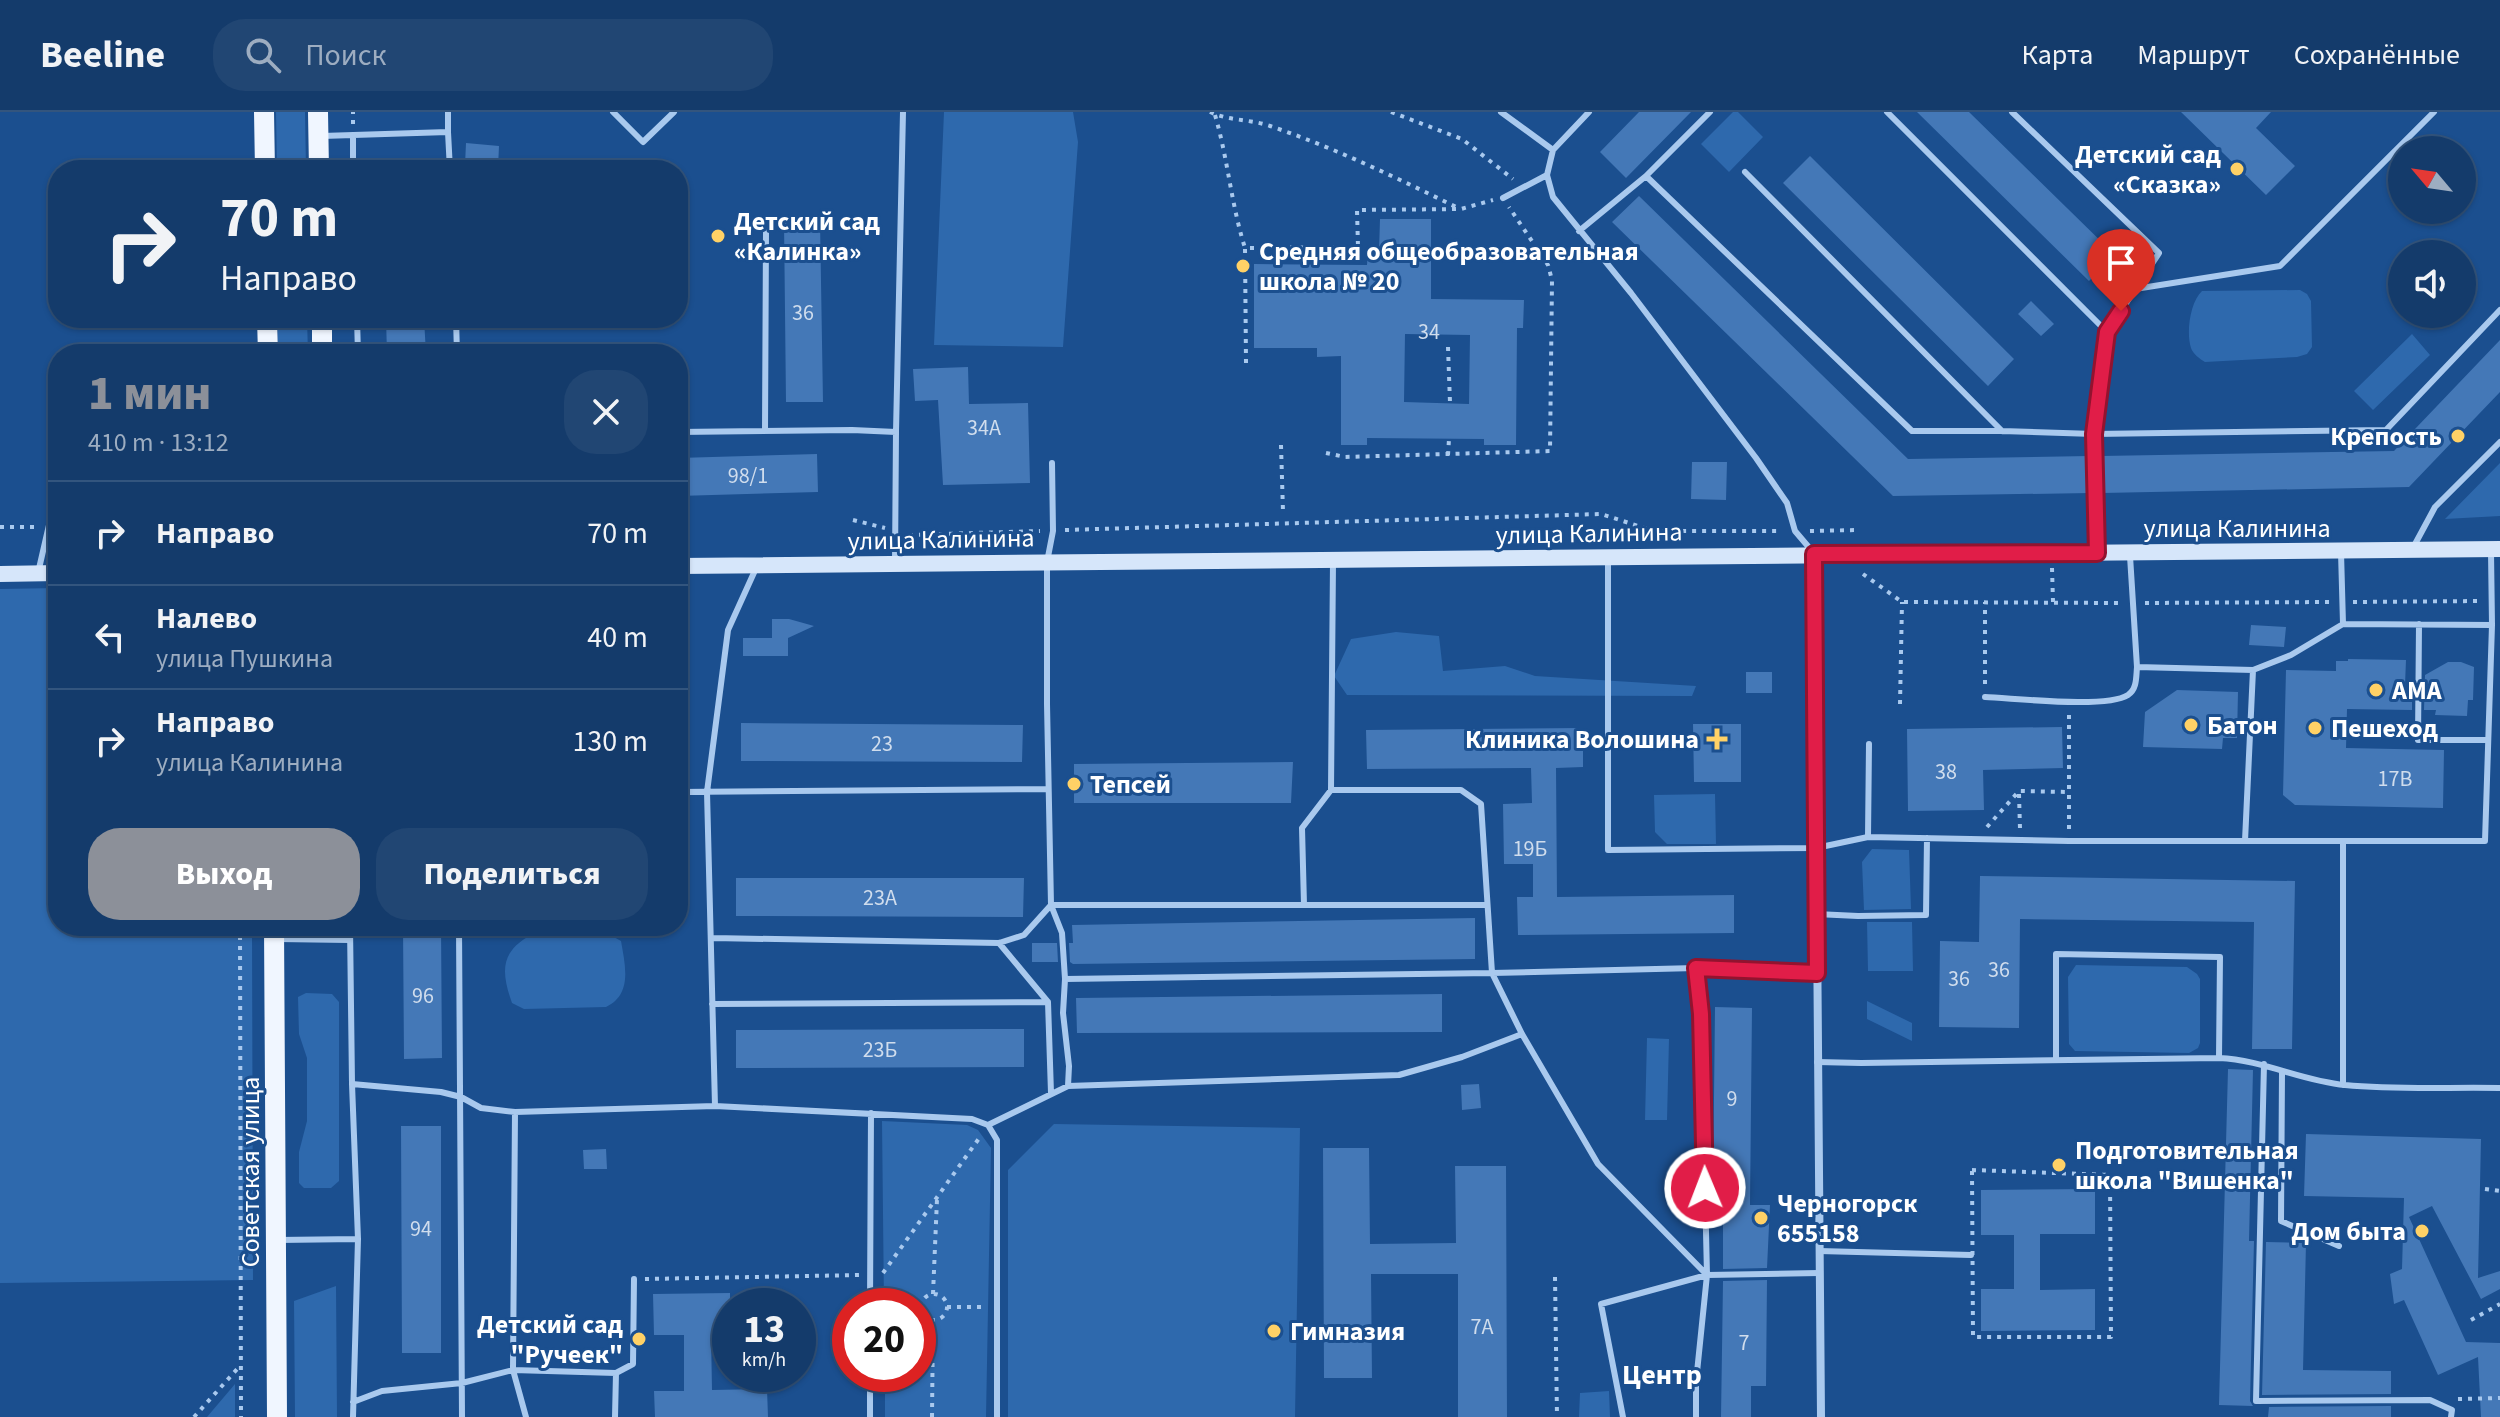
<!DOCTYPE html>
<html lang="ru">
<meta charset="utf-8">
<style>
:root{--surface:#143b6b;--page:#214673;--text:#f1f3f6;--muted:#9dadc1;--line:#33557e;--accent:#8c9099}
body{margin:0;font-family:"Source Sans 3",sans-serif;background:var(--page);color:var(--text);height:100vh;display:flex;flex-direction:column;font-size:30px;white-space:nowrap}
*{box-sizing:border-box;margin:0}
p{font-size:26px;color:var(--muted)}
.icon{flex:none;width:44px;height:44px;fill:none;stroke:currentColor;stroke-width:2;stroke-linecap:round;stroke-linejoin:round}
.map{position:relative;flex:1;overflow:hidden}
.sheet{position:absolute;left:48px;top:232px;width:640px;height:592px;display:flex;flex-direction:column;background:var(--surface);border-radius:32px;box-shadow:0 2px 6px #0004,0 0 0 2px var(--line)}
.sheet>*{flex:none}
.guide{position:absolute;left:48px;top:48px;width:640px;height:168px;border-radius:32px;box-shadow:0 2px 6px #0004,0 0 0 2px var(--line);background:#143b6b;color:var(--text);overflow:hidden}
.needle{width:52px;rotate:299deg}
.controls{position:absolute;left:2388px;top:24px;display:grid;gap:16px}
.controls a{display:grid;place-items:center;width:88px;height:88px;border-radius:50%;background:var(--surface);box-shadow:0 2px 6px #0004,0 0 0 2px var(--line);font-size:40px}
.speed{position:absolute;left:712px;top:1176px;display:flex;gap:16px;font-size:40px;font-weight:700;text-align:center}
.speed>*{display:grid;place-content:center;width:104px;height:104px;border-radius:50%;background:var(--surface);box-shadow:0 2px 6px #0004,0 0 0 2px var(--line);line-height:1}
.speed small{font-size:20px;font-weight:400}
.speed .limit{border:12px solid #d22;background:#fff;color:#111}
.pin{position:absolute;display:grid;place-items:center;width:68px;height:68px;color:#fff;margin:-82px -34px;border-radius:50% 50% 50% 0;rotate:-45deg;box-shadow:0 0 8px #0007}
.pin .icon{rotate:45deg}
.me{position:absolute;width:88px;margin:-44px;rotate:359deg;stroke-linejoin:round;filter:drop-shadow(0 0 6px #0008)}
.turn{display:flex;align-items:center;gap:28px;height:168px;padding:0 40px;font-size:36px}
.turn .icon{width:104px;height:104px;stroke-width:2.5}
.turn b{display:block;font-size:56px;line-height:68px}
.round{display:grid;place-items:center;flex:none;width:84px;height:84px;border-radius:32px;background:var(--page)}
.headline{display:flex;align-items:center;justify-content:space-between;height:136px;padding:0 40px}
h1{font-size:48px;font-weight:800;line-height:60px;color:var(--accent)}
.cta{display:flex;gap:16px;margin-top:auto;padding:16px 40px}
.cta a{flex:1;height:92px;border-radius:32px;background:var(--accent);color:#fff;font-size:32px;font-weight:800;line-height:92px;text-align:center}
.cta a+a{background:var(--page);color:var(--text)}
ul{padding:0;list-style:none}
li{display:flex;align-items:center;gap:24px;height:104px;padding:0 40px;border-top:2px solid var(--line)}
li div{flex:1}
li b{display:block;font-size:30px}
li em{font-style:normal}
header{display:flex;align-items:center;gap:48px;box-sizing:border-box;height:112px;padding:0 40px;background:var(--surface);border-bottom:2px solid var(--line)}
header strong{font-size:38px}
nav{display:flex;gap:44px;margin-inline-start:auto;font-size:28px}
.search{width:560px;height:72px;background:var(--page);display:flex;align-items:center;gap:20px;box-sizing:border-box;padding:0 28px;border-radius:32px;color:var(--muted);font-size:30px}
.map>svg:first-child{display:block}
.green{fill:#2e69ad}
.building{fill:#4478b7;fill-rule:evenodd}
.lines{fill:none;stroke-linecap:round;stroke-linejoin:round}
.path{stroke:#a9c9ee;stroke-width:4;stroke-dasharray:4 6;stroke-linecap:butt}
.lane{stroke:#a9c9ee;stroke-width:6}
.street{stroke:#a9c9ee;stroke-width:8}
.secondary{stroke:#d6e6fa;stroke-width:16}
.primary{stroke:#f0f6ff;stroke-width:20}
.route-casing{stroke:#92132f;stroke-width:20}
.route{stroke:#e11d48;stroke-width:14}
.poi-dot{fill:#ffd166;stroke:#1b4f8f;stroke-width:3}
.labels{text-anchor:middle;stroke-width:6;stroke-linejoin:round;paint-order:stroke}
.number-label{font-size:22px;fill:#d0dded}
.poi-label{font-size:26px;font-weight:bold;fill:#fff;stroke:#1b4f8f;text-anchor:start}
.street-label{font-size:26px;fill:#fff;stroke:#1b4f8f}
.neighbourhood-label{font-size:28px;font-weight:bold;fill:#fff;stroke:#1b4f8f}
</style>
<header>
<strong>Beeline</strong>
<div class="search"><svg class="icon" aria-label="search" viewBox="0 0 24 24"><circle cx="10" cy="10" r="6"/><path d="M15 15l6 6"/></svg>Поиск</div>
<nav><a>Карта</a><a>Маршрут</a><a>Сохранённые</a></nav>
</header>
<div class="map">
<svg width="2500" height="1305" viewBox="0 0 2500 1305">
<rect width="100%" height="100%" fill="#1b4f8f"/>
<!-- green -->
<path class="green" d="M276,0H305L306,58H277Z
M944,0H1073L1078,30L1063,235L934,233Z
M1733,0H1738L1763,25L1729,60L1701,32Z
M2300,178L2307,182L2311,189L2312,235L2307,242L2297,245L2205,250C2200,247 2193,242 2191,236C2186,221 2190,190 2202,179Z
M278,206H307L308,242H278Z
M2412,222L2430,243L2373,298L2354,279Z
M2500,351V404L2445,407Z
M58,476V814H252L253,1168L0,1171V477Z
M1396,520L1439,524L1443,559L1505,554L1535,564L1696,574L1692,584L1347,583L1334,564L1351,527Z
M1715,682L1716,732H1667L1655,720L1654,683Z
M1872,737L1909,738L1911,797L1864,798L1862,750Z
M1867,810H1912L1913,859H1868Z
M531,823L612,824L621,829C625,853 633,882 606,895L524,897L512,891C501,860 500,840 531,823Z
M2076,853L2187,855L2197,862L2200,867V931L2198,936L2189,941L2075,939L2069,932L2068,865Z
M306,881L332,882L339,890V1069L331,1076H304L299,1071V1040L307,1009V946L299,922L298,885Z
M1867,889L1912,911V929L1867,907Z
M1647,926L1669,927L1667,1008H1645Z
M882,1009L967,1013L978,1018L991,1036L986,1305H885V1262H918V1194H884Z
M1054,1012L1300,1016L1295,1305H1008V1058Z
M336,1174L337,1305H295L294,1189Z
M235,1272V1305H207Z
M1609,1279L1610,1305H1579L1580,1281Z"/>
<!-- building -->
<path class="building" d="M1639,0H1691L1626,66L1600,40Z
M1917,0H1969L2115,143L2089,169Z
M2181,0H2271L2256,16L2295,54L2266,83Z
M466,31L499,34L498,56L465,53Z
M1810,44L2014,247L1988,274L1783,71Z
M1639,84L1908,347L2089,344L2090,381L1893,384L1612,110Z
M1380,107H1431V187L1524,188L1523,216H1517L1516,333H1484V327L1367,326V333H1341V244L1317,245V236H1254V152L1367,153L1368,139L1379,140ZM1405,222L1470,223L1469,292L1404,290Z
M784,109H820L823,290H786Z
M2031,189L2054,212L2041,224L2018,202Z
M386,206H424L426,242H387Z
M2500,228V280L2409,375L2102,381L2101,344L2394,339Z
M968,255L969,292L1028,291L1030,371L943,373L938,288L915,289L913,257Z
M817,342L818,380L678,384V346Z
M1692,350H1727L1726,388L1691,387Z
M772,507H789L814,514L788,526V544H743V526H772Z
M2251,513L2286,515L2284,535L2249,533Z
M2348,547L2406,548L2405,573L2412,569V598L2347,597L2346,636L2444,638L2443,696L2295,693L2283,683L2286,558L2336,559V549H2348Z
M2448,550H2461L2474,555L2473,588H2468L2467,604L2435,603L2436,598H2424L2425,563Z
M1746,560H1772V581H1746Z
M2177,578L2238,580L2237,626H2223L2222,637L2143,635L2145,600Z
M741,611L1023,613L1022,650L741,649Z
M1693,612H1741V670H1694Z
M2062,615L2063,656L1983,658L1984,698L1908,699L1907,617Z
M1583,616V655L1556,656L1557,785L1734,783V821L1518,823L1517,785H1533V752H1504L1503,692L1532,691L1531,656L1367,657L1366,618Z
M1293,650L1291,691H1074V652Z
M1980,764L2295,769L2292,937H2252L2254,810L2020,807L2019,916L1939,915L1940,829L1979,830Z
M736,766H1024L1023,805L736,804Z
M1475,806V847L1073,852L1070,850L1069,831H1073L1072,813Z
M403,814H441L442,946L404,947Z
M1032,831H1057L1058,850H1032Z
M1442,882V920L1077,921L1076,886Z
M1715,895L1752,896L1750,1093H1770L1767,1156L1723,1157V1077H1713Z
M987,917H1024V955L736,956V918Z
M2228,957L2253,958L2249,1129H2254L2250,1289L2253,1294L2219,1293Z
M1479,972L1481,996L1462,998L1461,973Z
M401,1014H441V1241H402Z
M2306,1022L2481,1027L2478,1166L2500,1159V1177L2481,1187L2432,1094L2409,1105L2466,1230L2500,1231V1305H2481L2478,1245L2438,1263L2404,1188L2394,1192L2390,1162L2402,1157L2404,1086L2304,1084Z
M1323,1036H1369L1370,1132L1456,1131L1455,1054H1506L1507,1305H1458V1162H1371L1372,1266H1324Z
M606,1037L607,1057H584L583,1038Z
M2095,1077V1122H2040V1178L2095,1177V1218L1981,1219V1177H2014V1123H1981V1078Z
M2266,1130L2306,1131L2303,1258L2391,1259V1282L2262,1283Z
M1767,1168L1766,1274H1751V1305H1721L1723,1169Z
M730,1181V1222L711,1223L712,1278L767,1277L768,1305H655L654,1279H684V1223H654L653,1182Z
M2391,1294V1305H2268L2269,1295Z"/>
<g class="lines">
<!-- path -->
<path class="path" d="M1210,0C1229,9 1250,7 1270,14C1335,36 1397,66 1458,96
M1391,0L1462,27L1513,67
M1215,3C1228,47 1231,92 1245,136
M353,12V0
M1448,235L1450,291
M1246,251L1245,136L1358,135L1357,98L1461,97L1493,88
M1281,333L1283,400
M1326,341L1345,345L1550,339L1552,168L1548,153L1509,95
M1448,343L1449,327
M853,408L885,416
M0,415H38
M1065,418L1601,402L1654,419H1781
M1810,419L1858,418
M909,423L1040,419
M2052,456L2053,490
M1863,462L1902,490L2121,491
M2353,490L2481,489
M2145,491L2329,490
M1985,572V490
M1900,592L1902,490
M2069,603V719
M2019,682L2020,717
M1987,715L2019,679L2069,680
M240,814L241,1305
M1972,1058L2110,1063L2111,1225H1973Z
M2485,1077L2500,1079
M883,1161L980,1025
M1555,1165L1557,1305
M645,1167L860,1163
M933,1182L937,1087
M921 1195a13 13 0 1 1 26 0a13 13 0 1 1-26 0Z
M947,1195H986
M2471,1208L2500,1192
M2458,1287L2500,1286
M194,1305L239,1255
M932,1305L933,1208"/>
<!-- lane -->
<path class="lane" d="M448,0V20
M613,0L643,30L674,0
M1501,0L1553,38
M1589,0L1553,38L1547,63L1553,85L1631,181L1756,346L1787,391L1795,419L1812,439
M1710,0L1646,64L1912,319H2002L2094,322L2386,318L2500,198
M1887,0L2107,220
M2012,0L2159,141L2107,220L2094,322L2097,437
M353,23V58
M322,24L448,20L450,58
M1745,60L2002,319
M1503,86L1547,63
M1579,119L1646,64
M2135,177L2280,154L2434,0
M357,206L358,242
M456,206L457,242
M765,319L766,120
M678,320L852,318L896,320L895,451
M896,320L903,0
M1052,351L1053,419L1047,450V592L1051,793L1062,821L1065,867L1063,901L1069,954L1068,974
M2414,434L2435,395L2500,330
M2341,440L2343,512
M2130,444L2137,555
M1608,448V738L1816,736L1868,725L2069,729H2485L2492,513L2491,440
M1333,450L1331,678L1302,716L1304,793H1487
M38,461L58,374
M2419,512L2418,628H2487
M1985,585C2014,586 2106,597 2128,583C2137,577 2136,566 2137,555L2253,558L2291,543L2343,512L2492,513
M1331,678H1461L1481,692L1492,861L1696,856L1817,861
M678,680L1048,677
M1868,725L1869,632
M2245,729L2253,558
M2343,730V973
M1816,802L1858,804L1926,803L1927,726
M350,814L352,972L358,1127L353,1305
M459,814L462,1305
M713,826L999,831L1024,823L1051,793H1304
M278,827L350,828
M999,831L1048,890L1051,981
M1696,856L1701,902L1707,1163L1696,1270V1305
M1065,867L1492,861L1522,922L1598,1052L1707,1163
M712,892L1048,890
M2056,948V842L2220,845L2219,946
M1817,950L1861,951L2219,946C2263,948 2302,969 2345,973C2396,978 2449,975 2500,976
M2264,952L2256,1289L2430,1288L2452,1298L2451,1305
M2282,960L2281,1109L2339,1134
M352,972L441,980L461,985L481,996L515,1000L715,994L972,1007L988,1013L997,1028V1305
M715,994L707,680L728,518L757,454
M515,1000L513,1258L526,1305
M988,1013L1068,974L1399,963L1462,945L1522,922
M278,1128L358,1127
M1819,1139L1971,1143
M870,1194L871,1001
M616,1261L633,1252L634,1167
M353,1290L382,1279L462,1271L513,1258L616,1261L615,1305
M870,1305V1262
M1623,1305L1601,1192L1707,1163L1819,1161"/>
<!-- street -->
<path class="street" d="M1814,442L1821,1305"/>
<!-- secondary -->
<path class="secondary" d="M678,454L2500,437
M0,462L58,461"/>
<!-- primary -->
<path class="primary" d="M264,0L265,58
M318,0L319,58
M267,206L268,242
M322,206V242
M274,814L277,1305"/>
</g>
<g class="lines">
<!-- route casing -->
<g class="route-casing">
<path id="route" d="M1705,1076L1701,902L1696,856L1817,861L1814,442L2097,441L2094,322L2107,220L2121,199"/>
</g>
<!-- route -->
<use href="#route" class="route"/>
</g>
<!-- markers -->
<g class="poi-dot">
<circle cx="2237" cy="57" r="8"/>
<circle cx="718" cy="124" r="8"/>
<circle cx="1243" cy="154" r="8"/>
<circle cx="2458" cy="324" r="8"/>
<circle cx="2376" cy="578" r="8"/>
<circle cx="2191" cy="613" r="8"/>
<circle cx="2315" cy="616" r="8"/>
<path d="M1713 615h8v8h8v8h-8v8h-8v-8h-8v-8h8z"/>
<circle cx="1074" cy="672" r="8"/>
<circle cx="2059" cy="1053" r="8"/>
<circle cx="1761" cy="1106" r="8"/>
<circle cx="2422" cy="1119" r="8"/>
<circle cx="1274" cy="1219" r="8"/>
<circle cx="639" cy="1227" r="8"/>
</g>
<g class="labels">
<!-- number labels -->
<g class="number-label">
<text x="803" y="208">36</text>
<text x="1429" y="227">34</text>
<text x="984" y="323">34А</text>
<text x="748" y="371">98/1</text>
<text x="882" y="639">23</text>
<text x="1946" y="667">38</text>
<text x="2395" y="674">17В</text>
<text x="1530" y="744">19Б</text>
<text x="880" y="793">23А</text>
<text x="1999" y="865">36</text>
<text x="1959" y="874">36</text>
<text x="423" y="891">96</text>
<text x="880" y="945">23Б</text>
<text x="1732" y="994">9</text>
<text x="421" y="1124">94</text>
<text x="1482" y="1222">7А</text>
<text x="1744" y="1238">7</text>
</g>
<!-- poi labels -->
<g class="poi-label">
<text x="2221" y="51" text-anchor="end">Детский сад<tspan x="2221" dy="30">«Сказка»</tspan></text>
<text x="734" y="118">Детский сад<tspan x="734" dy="30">«Калинка»</tspan></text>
<text x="1259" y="148">Средняя общеобразовательная<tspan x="1259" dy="30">школа № 20</tspan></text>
<text x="2442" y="333" text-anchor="end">Крепость</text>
<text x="2392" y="587">АМА</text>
<text x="2207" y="622">Батон</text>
<text x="2331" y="625">Пешеход</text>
<text x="1699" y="636" text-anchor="end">Клиника Волошина</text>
<text x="1090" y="681">Тепсей</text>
<text x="2075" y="1047">Подготовительная<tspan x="2075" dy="30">школа "Вишенка"</tspan></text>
<text x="1777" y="1100">Черногорск<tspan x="1777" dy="30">655158</tspan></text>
<text x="2406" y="1128" text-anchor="end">Дом быта</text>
<text x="623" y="1221" text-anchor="end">Детский сад<tspan x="623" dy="30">"Ручеек"</tspan></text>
<text x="1290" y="1228">Гимназия</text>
</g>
<!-- street labels -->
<g class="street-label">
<text x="2237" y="425">улица Калинина</text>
<text transform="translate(1589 421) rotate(-1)" y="9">улица Калинина</text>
<text transform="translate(941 427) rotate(-1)" y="9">улица Калинина</text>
<text transform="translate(250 1060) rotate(-90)" y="9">Советская улица</text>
</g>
<!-- neighbourhood labels -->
<g class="neighbourhood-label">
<text x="1662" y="1272">Центр</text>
</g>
</g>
</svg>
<div class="controls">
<a><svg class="needle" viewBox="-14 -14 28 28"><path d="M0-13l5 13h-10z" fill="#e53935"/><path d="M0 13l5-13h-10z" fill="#9dadc1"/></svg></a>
<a><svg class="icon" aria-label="sound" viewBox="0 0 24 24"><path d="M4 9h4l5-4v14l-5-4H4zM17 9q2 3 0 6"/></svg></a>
</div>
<div class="speed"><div>13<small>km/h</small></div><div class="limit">20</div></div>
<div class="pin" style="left:2121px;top:199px;background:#d93025"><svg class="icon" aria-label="arrive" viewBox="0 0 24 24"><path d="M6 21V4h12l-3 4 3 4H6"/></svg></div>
<svg class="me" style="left:1705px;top:1076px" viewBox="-20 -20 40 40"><circle r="17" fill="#e11d48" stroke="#fff" stroke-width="3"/><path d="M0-11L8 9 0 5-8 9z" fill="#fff"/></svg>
<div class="guide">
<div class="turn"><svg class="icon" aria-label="right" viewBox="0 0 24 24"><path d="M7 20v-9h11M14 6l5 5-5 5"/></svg><div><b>70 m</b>Направо</div></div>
</div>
<section class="sheet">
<div class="headline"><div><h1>1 мин</h1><p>410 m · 13:12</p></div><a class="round"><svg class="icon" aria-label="close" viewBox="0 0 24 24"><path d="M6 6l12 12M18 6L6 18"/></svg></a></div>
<ul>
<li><svg class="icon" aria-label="right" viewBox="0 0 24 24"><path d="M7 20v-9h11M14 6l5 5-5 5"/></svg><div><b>Направо</b></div><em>70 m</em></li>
<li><svg class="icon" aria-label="left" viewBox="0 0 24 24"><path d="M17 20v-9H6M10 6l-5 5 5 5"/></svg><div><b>Налево</b><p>улица Пушкина</p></div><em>40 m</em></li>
<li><svg class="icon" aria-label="right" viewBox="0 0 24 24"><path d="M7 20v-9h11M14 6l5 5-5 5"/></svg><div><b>Направо</b><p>улица Калинина</p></div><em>130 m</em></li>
</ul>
<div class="cta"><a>Выход</a><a>Поделиться</a></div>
</section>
</div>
